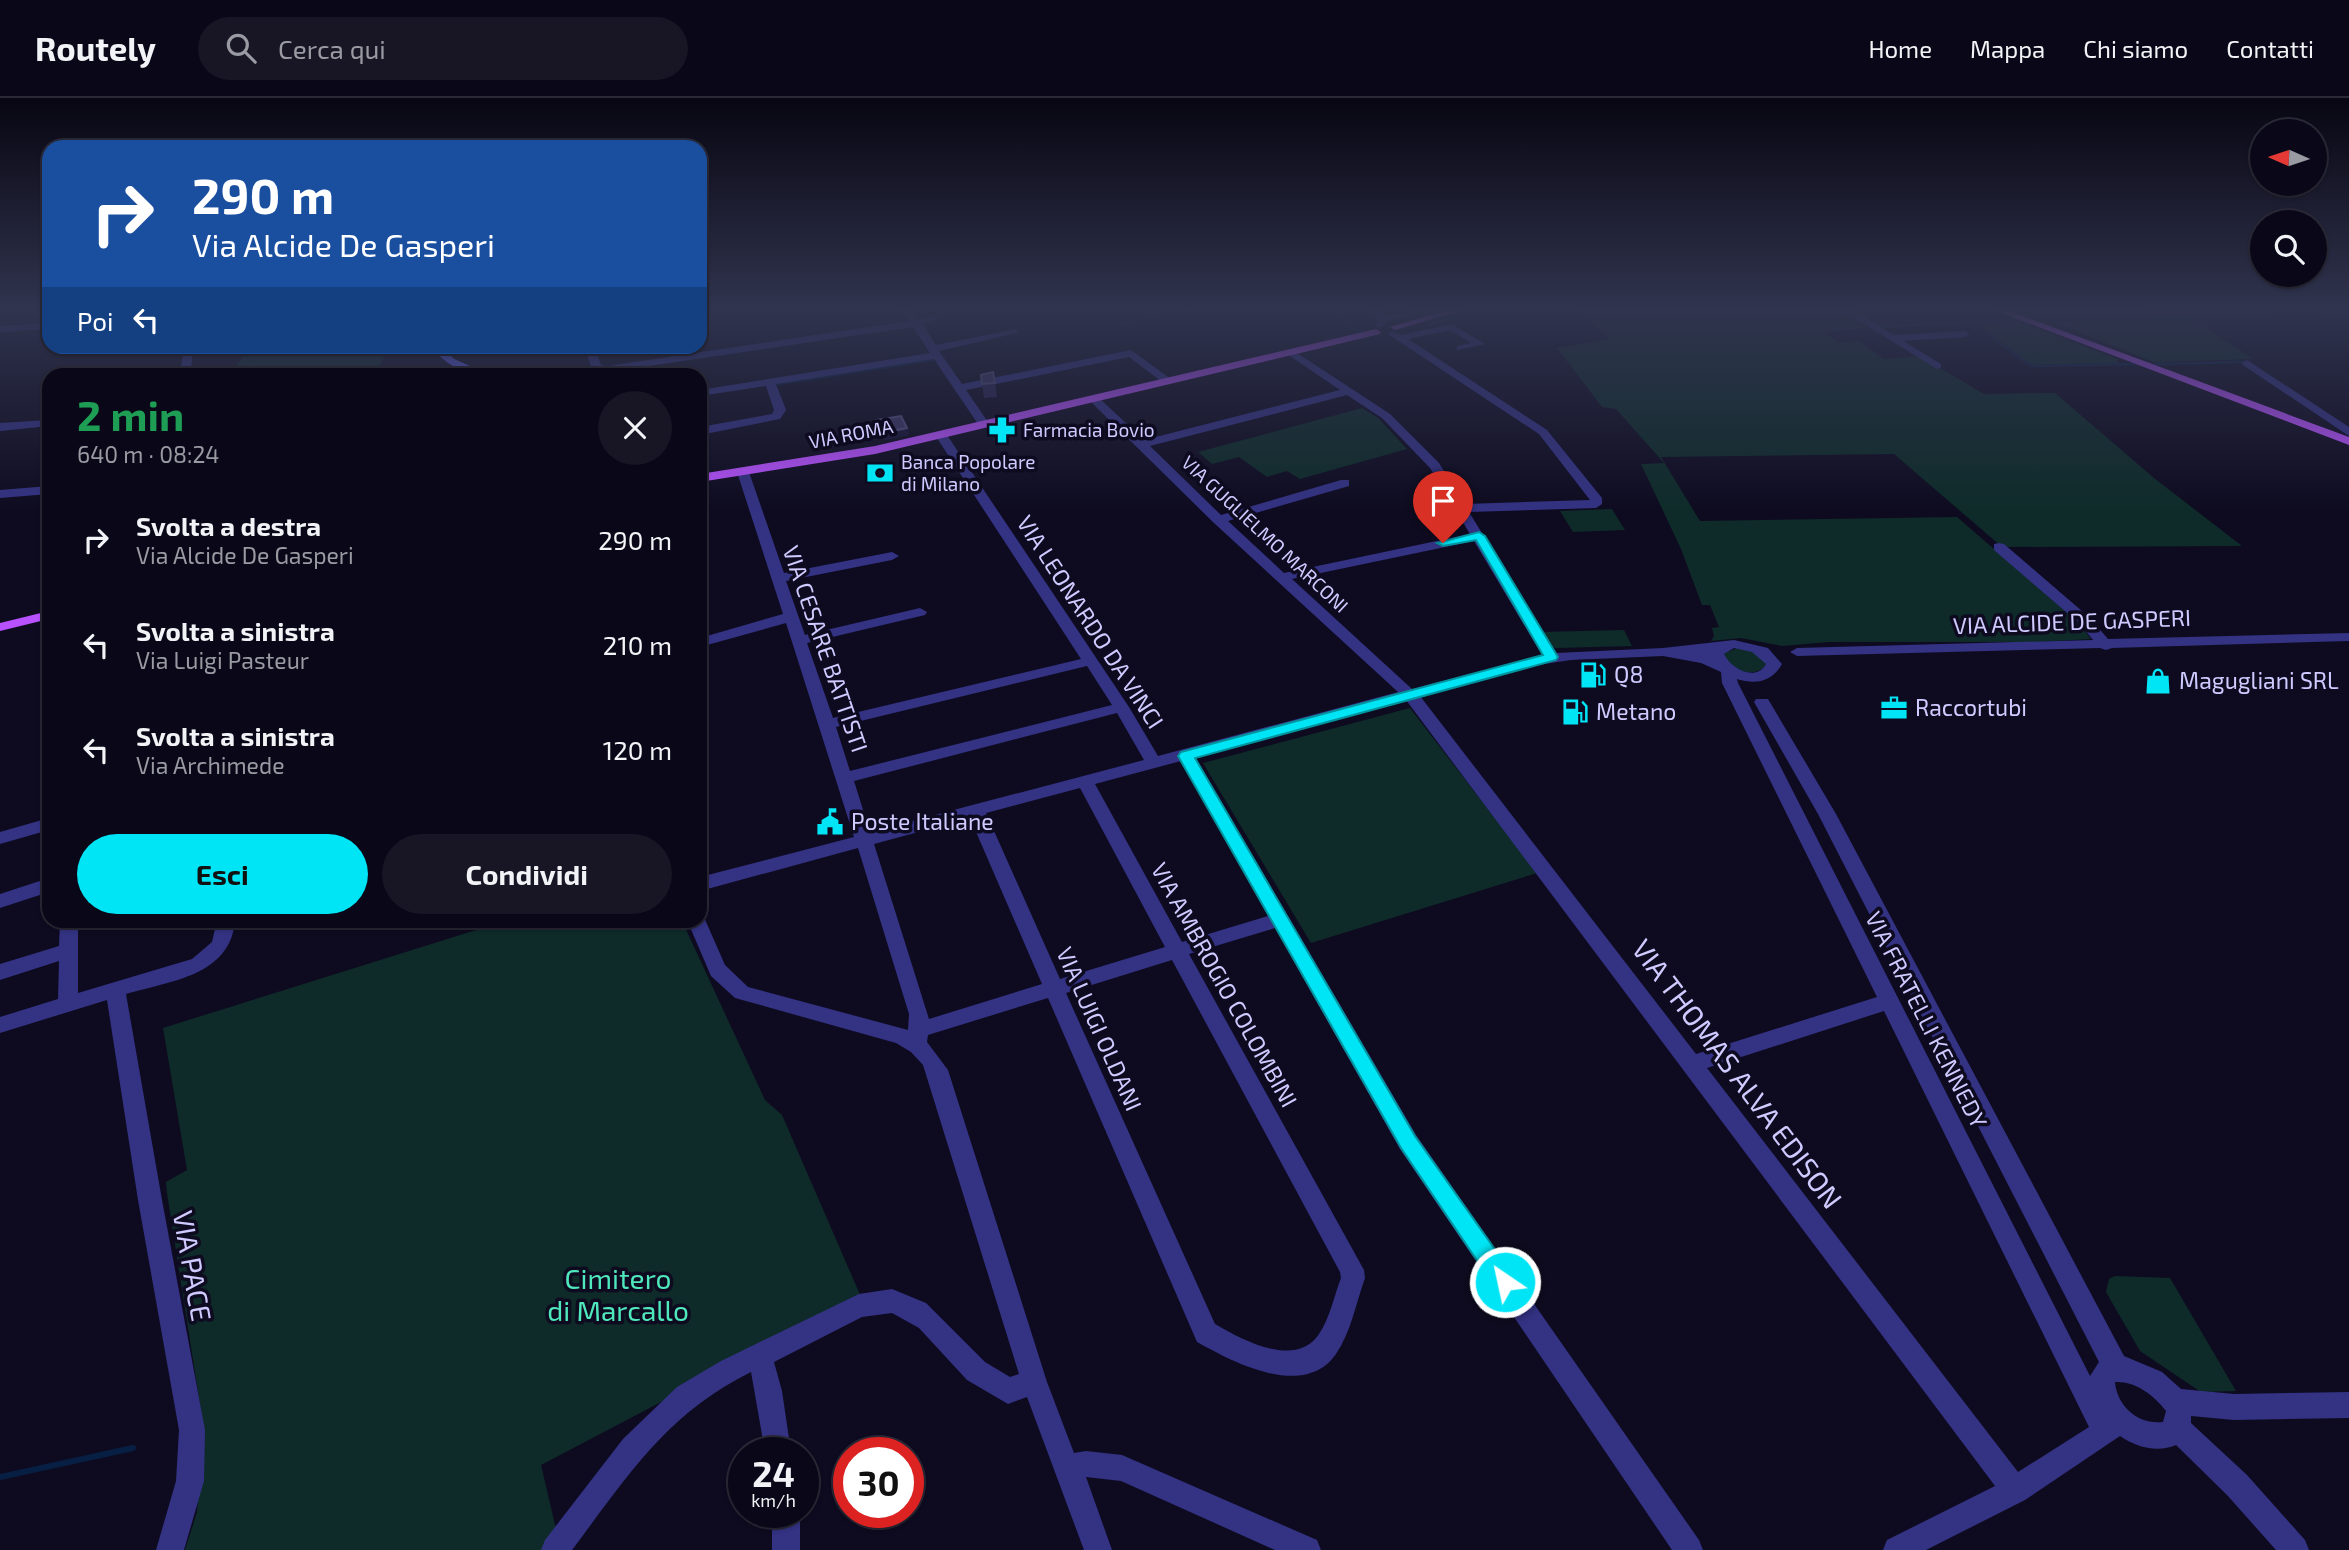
<!DOCTYPE html>
<html lang="it">
<meta charset="utf-8">
<style>
:root{--surface:#0a0818;--page:#181625;--text:#f1f3f6;--muted:#999aa2;--line:#2a2937;--accent:#00e5f5}
body{margin:0;font-family:"Exo 2",sans-serif;background:var(--page);color:var(--text);height:100vh;display:flex;flex-direction:column;font-size:26px;white-space:nowrap}
*{box-sizing:border-box;margin:0}
p{font-size:23px;color:var(--muted)}
.icon{flex:none;width:38px;height:38px;fill:none;stroke:currentColor;stroke-width:2;stroke-linecap:round;stroke-linejoin:round}
.map{position:relative;flex:1;overflow:hidden}
.sheet{position:absolute;left:42px;top:270px;width:665px;height:560px;display:flex;flex-direction:column;background:var(--surface);border-radius:21px;box-shadow:0 2px 5px #0004,0 0 0 2px var(--line)}
.sheet>*{flex:none}
.guide{position:absolute;left:42px;top:42px;width:665px;height:214px;border-radius:21px;box-shadow:0 2px 5px #0004,0 0 0 2px var(--line);background:#1a4fa0;color:#fff;overflow:hidden}
.needle{width:46px;rotate:273deg}
.buttons{position:absolute;left:2250px;top:21px;display:grid;gap:14px}
.buttons a{display:grid;place-items:center;width:77px;height:77px;border-radius:50%;background:var(--surface);box-shadow:0 2px 5px #0004,0 0 0 2px var(--line);font-size:35px}
.speed{position:absolute;left:728px;top:1339px;display:flex;gap:14px;font-size:35px;font-weight:700;text-align:center}
.speed>*{display:grid;place-content:center;width:91px;height:91px;border-radius:50%;background:var(--surface);box-shadow:0 2px 5px #0004,0 0 0 2px var(--line);line-height:1}
.speed small{font-size:18px;font-weight:400}
.speed .limit{border:10px solid #d22;background:#fff;color:#111}
.pin{position:absolute;display:grid;place-items:center;width:60px;height:60px;color:#fff;margin:-72px -30px;border-radius:50% 50% 50% 0;rotate:-45deg;box-shadow:0 0 7px #0007}
.pin .icon{rotate:45deg}
.me{position:absolute;width:77px;margin:-38px;rotate:326deg;stroke-linejoin:round;filter:drop-shadow(0 0 5px #0008)}
.turn{display:flex;align-items:center;gap:24px;height:147px;padding:0 35px;font-size:32px}
.turn .icon{width:91px;height:91px;stroke-width:2.5}
.turn b{display:block;font-size:49px;line-height:60px}
.then{display:flex;align-items:center;height:66px;padding:0 35px;background:#0003;gap:14px;font-size:26px}
.round{display:grid;place-items:center;flex:none;width:74px;height:74px;border-radius:37px;background:var(--page)}
.overview{display:flex;align-items:center;justify-content:space-between;height:119px;padding:0 35px}
h1{font-size:42px;font-weight:700;line-height:52px;color:#1e9e55}
.action{display:flex;gap:14px;margin-top:auto;padding:14px 35px}
.action a{flex:1;height:80px;border-radius:42px;background:var(--accent);color:#111;font-size:28px;font-weight:700;line-height:80px;text-align:center}
.action a+a{background:var(--page);color:var(--text)}
ul{padding:0;list-style:none}
li{display:flex;align-items:center;gap:21px;height:105px;padding:0 35px}
li div{flex:1}
li b{display:block;font-size:26px}
li em{font-style:normal}
header{display:flex;align-items:center;gap:42px;box-sizing:border-box;height:98px;padding:0 35px;background:var(--surface);border-bottom:2px solid var(--line)}
header strong{font-size:33px}
nav{display:flex;gap:38px;margin-inline-start:auto;font-size:24px}
.search{width:490px;height:63px;background:var(--page);display:flex;align-items:center;gap:18px;box-sizing:border-box;padding:0 24px;border-radius:38px;color:var(--muted);font-size:26px}
.map>svg:first-child{display:block}
.green{fill:#0e2b29}
.lines{fill:none;stroke-linecap:round;stroke-linejoin:round}
.stream-far1{stroke:#071f43;stroke-width:2.5}
.stream{stroke:#071f43;stroke-width:6}
.street{fill:#333283;fill-rule:evenodd}
.secondary{fill:#6163ff;fill-rule:evenodd}
.primary{fill:#b851ff;fill-rule:evenodd}
.wall{fill:#292350}
.shaded-wall{fill:#171235}
.building{fill:#3b3563;stroke:#524c7b;stroke-width:2}
.route{fill:#00e5f5;stroke:#00959f;stroke-width:2}
.labels{text-anchor:middle;stroke-width:7;stroke-linejoin:round;paint-order:stroke}
.far-poi-label{font-size:19px;fill:#cfcaff;stroke:#0e0b20;text-anchor:start}
.far-street-label{font-size:19px;fill:#cfcaff;stroke:#0e0b20}
.street-label{font-size:23px;fill:#cfcaff;stroke:#0e0b20}
.poi-label{font-size:23px;fill:#cfcaff;stroke:#0e0b20;text-anchor:start}
.near-street-label{font-size:28px;fill:#cfcaff;stroke:#0e0b20}
.near-park-label{font-size:28px;fill:#4ee8bc;stroke:#0e0b20}
</style>
<header>
<strong>Routely</strong>
<div class="search"><svg class="icon" aria-label="search" viewBox="0 0 24 24"><circle cx="10" cy="10" r="6"/><path d="M15 15l6 6"/></svg>Cerca qui</div>
<nav><a>Home</a><a>Mappa</a><a>Chi siamo</a><a>Contatti</a></nav>
</header>
<div class="map">
<svg width="2349" height="1452" viewBox="0 0 2349 1452">
<rect width="100%" height="100%" fill="#0e0b20"/>
<!-- green -->
<path class="green" d="M1589,211H1834L1867,230L1825,234L1838,245L1858,243L1884,261L1920,258L1984,296L2055,295L2154,380L2242,448L2002,449L1894,356L1661,359L1700,423L1957,419L2076,522L2091,541L2036,544H1829L1782,548L1741,540L1711,543L1714,538L1712,530L1719,529L1710,507H1702L1681,451L1641,366L1664,365L1616,311L1602,309L1557,250L1611,241L1577,214L1591,213Z
M2010,211H2140L2151,216L2031,219Z
M2186,217L2253,261L2154,264L2053,224Z
M2019,224L2118,261L2117,265L2032,267L1979,227Z
M308,249H389L375,276H231L246,254Z
M1362,310L1378,320L1407,351L1300,381L1287,373L1267,379L1239,359L1212,366L1198,354Z
M1612,411L1625,432L1573,434L1560,413Z
M1624,532L1632,548L1555,550L1550,547L1542,534Z
M1737,550L1751,553L1765,563L1766,567C1755,579 1742,574 1729,568L1723,556Z
M1410,610L1537,775L1311,845L1203,665Z
M505,823H682L765,1002L782,1017L861,1199L541,1367L557,1435L545,1452H185L197,1414L204,1332L167,1095L166,1084L187,1072L163,930Z
M2115,1178L2170,1180L2236,1293L2201,1294L2140,1253L2106,1194L2109,1181Z"/>
<g class="lines">
<!-- stream-far1 -->
<path class="stream-far1" d="M1321,211L1362,234
M1837,211L1872,229L2018,222
M2037,221L2349,218
M1971,224L2031,268L2136,266
M1429,226L1488,211
M1119,227L1193,211
M2156,266L2243,264
M778,286L932,262"/>
<!-- stream -->
<path class="stream" d="M0,1379L133,1350"/>
<!-- street -->
<path class="street" d="M901,211H911L918,221L937,217V221L922,226L936,247L1017,231V235L939,253L962,286L1131,252L1175,284L1165,286L1129,259L966,292L990,327L984,330L980,329L934,261L776,286L786,312L780,321L700,337V329L772,316L774,312L766,288L700,298V292L930,255L913,229L608,274L592,271L584,248H594L601,267L608,268L909,223Z
M1366,211H1377L1387,218L1421,211H1438L1388,223L1380,230L1375,227L1379,222Z
M1840,211H1851L1894,237L1965,233L1970,236L1965,239L1903,243L1941,266V270L1937,271Z
M49,225V231L0,234V228Z
M1452,226L1485,246L1457,252V248L1471,245L1450,232L1408,241L1547,332L1602,400V406L1596,410L1469,414L1556,555L1663,550L1734,542L1768,550L1782,566C1772,584 1756,587 1737,581L1738,585L2090,1278L2099,1264L1818,716L1754,604L1756,601H1768L1836,716L2124,1258L2162,1274L2181,1291L2234,1296L2349,1294V1320L2234,1322L2191,1318V1325L2247,1377L2305,1442L2309,1452H2276L2227,1397L2176,1347C2157,1355 2136,1349 2120,1338L2025,1402L1926,1452H1883L1887,1442L1995,1388L1406,602L1195,659L1416,1037L1699,1442L1703,1452H1672L1400,1051L1275,830L1189,856L1364,1172L1365,1180C1356,1205 1351,1234 1336,1256C1304,1302 1233,1264 1197,1244L1048,900L928,937L927,944L948,972L1047,1284L1074,1355L1086,1353L1122,1357L1317,1442L1321,1452H1275L1121,1383L1086,1379L1112,1452H1084L1027,1299L1008,1306L967,1282L919,1230L892,1215L862,1219L774,1264L782,1293L791,1354H765L751,1274C666,1316 627,1379 572,1452H541L545,1442L623,1341L677,1289L721,1263L859,1196L892,1191L926,1205L985,1264L1010,1279L1019,1276L923,967L911,954L896,945L735,900L711,878L687,822H700V816L703,817L725,867L748,889L908,932L909,916L858,750L700,793V779L854,739L786,525L700,549V540L783,516L737,374L739,371L743,370L749,374L784,475L892,454L899,458L892,462L786,483L805,537L920,510L927,514L925,517L807,545L833,620L1081,561L935,337L941,333L947,337L1129,609L1158,658L1398,594L1214,425L1088,301L1098,299L1144,342L1340,292L1287,256V252L1291,251L1390,316L1439,365L1465,406L1590,402L1539,336L1388,236L1393,233L1401,237ZM1347,297L1382,320L1430,370L1470,436L1284,475L1228,423L1349,388V382H1341L1221,417L1150,348ZM1474,443L1542,557L1412,591L1292,481ZM1734,550L1752,554L1766,566C1756,584 1731,571 1724,556ZM1663,558L1701,565L1721,574L1722,585L1877,899L1696,956L1420,598L1531,568L1571,562ZM1087,568L1112,607L850,673L836,629ZM1117,615L1144,662L870,734L854,683ZM1181,663L1268,818L1182,844L1095,686ZM1080,690L1165,849L1060,881L986,715ZM970,720L1042,886L929,921L874,746ZM1172,862L1340,1174L1341,1180C1334,1198 1330,1220 1319,1236C1296,1271 1242,1242 1215,1226L1066,895ZM1884,913L2089,1329L2018,1374L1707,970ZM2115,1284C2135,1283 2154,1297 2166,1313L2163,1324C2138,1327 2117,1308 2115,1284Z
M184,248H194L190,276H180Z
M2247,262L2349,329V338L2243,267L2242,265Z
M49,322V328L0,333V325Z
M49,388V396L0,400V392Z
M1999,445L2004,446L2090,520L2108,541L2349,535V543L2112,550L2106,552L2100,550L1797,558L1790,554L1797,550L2093,542L2080,526L1994,452V446Z
M49,720V732L0,746V734Z
M49,780V794L0,810V796Z
M60,822H78V895L192,861L212,844L217,822H235C231,878 170,883 126,896L162,1102L205,1332L204,1383L184,1452H156L176,1383L179,1332L138,1102L107,902L0,935V919L58,901L59,863L0,882V866L59,848Z
M772,1414H800V1452H772Z"/>
<!-- secondary -->
<path class="secondary" d="M430,248H441L454,261L488,276C465,278 445,266 430,248Z"/>
<!-- primary -->
<path class="primary" d="M1451,211H1466L1395,232L1390,229Z
M1991,211H2004L2349,339V347Z
M1376,231L1381,234L1380,236L875,356L700,384V376L875,348Z
M49,513V521L0,533V525Z"/>
</g>
<!-- wall -->
<path class="wall" d="M981,277L995,285L997,299L984,300Z
M876,322L907,330L909,337L884,342L878,329Z"/>
<!-- shaded-wall -->
<path class="shaded-wall" d="M907,330L909,337L884,342L883,335Z"/>
<!-- building -->
<path class="building" d="M993,274L995,285L982,286L981,277Z
M901,318L907,330L883,335L876,322Z"/>
<!-- sky -->
<linearGradient id="sky" x2="0" y2="1"><stop stop-color="#080612"/><stop offset="0.51" stop-color="#30344e"/><stop offset="1" stop-color="#30344e" stop-opacity="0"/></linearGradient>
<rect width="2349" height="414" fill="url(#sky)"/>
<!-- route -->
<path class="route" d="M1479,434L1485,438L1558,559L1556,562L1195,660L1415,1038L1513,1177L1516,1184L1513,1192L1505,1195L1497,1192L1401,1050L1178,658L1181,654L1543,557L1476,442L1443,448L1437,445Z"/>
<!-- icons -->
<defs>
<g id="pharmacy-bare" transform="scale(2.1)"><path d="M-2-6h4v4h4v4h-4v4h-4v-4h-4v-4h4Z" fill="#00e5f5" stroke="#0e0b20" stroke-width="2.5" paint-order="stroke"/></g>
<g id="bank-bare" transform="scale(2.1)"><path d="M-6-4H6V4H-6ZM0-2.3a2.3 2.3 0 1 0 0 4.6a2.3 2.3 0 1 0 0-4.6Z" fill="#00e5f5" stroke="#0e0b20" stroke-width="2.5" paint-order="stroke"/></g>
<g id="fuel-bare" transform="scale(2.1)"><path d="M-5.5-6h7V0h2V4h1.3V-2.5L3-4.5l.8-.8L6-3V5H2.5V1h-1V6h-7ZM-4.2-4.7v3.2H.2V-4.7Z" fill="#00e5f5" stroke="#0e0b20" stroke-width="2.5" paint-order="stroke"/></g>
<g id="shop-bare" transform="scale(2.1)"><path d="M-5-2.5h2.3a2.7 3.5 0 0 1 5.4 0H5L5.5 6h-11ZM-1.5-2.5h3a1.5 2.3 0 0 0-3 0Z" fill="#00e5f5" stroke="#0e0b20" stroke-width="2.5" paint-order="stroke"/></g>
<g id="office-bare" transform="scale(2.1)"><path d="M-6-3h4V-5.5h4V-3h4V5H-6ZM-1-4.5V-3h2v-1.5ZM-6 0V1H6V0Z" fill="#00e5f5" stroke="#0e0b20" stroke-width="2.5" paint-order="stroke"/></g>
<g id="civic-bare" transform="scale(2.1)"><path d="M-.6-6.5H3V-4.5H.6V-3L4-1V1h2V6H-6V1h2V-1L-.6-3ZM-1.2 2.5V6h2.4V2.5Z" fill="#00e5f5" stroke="#0e0b20" stroke-width="2.5" paint-order="stroke"/></g>
</defs>
<g fill-rule="evenodd">
<use href="#pharmacy-bare" x="1002" y="332"/>
<use href="#bank-bare" x="880" y="375"/>
<use href="#fuel-bare" x="1593" y="577"/>
<use href="#shop-bare" x="2158" y="583"/>
<use href="#office-bare" x="1894" y="610"/>
<use href="#fuel-bare" x="1575" y="614"/>
<use href="#civic-bare" x="830" y="724"/>
</g>
<g class="labels">
<!-- far-poi labels -->
<g class="far-poi-label">
<text x="1023" y="339">Farmacia Bovio</text>
<text x="901" y="371">Banca Popolare<tspan x="901" dy="22">di Milano</tspan></text>
</g>
<!-- far-street labels -->
<g class="far-street-label">
<text transform="translate(851 336) rotate(-11)" y="7">VIA ROMA</text>
<text transform="translate(1265 436) rotate(43)" y="7">VIA GUGLIELMO MARCONI</text>
</g>
<!-- street labels -->
<g class="street-label">
<text transform="translate(1090 524) rotate(57)" y="8">VIA LEONARDO DA VINCI</text>
<text transform="translate(2072 524) rotate(-2)" y="8">VIA ALCIDE DE GASPERI</text>
<text transform="translate(825 551) rotate(71)" y="8">VIA CESARE BATTISTI</text>
<text transform="translate(1224 887) rotate(61)" y="8">VIA AMBROGIO COLOMBINI</text>
<text transform="translate(1926 922) rotate(63)" y="8">VIA FRATELLI KENNEDY</text>
<text transform="translate(1099 931) rotate(66)" y="8">VIA LUIGI OLDANI</text>
</g>
<!-- poi labels -->
<g class="poi-label">
<text x="1614" y="585">Q8</text>
<text x="2179" y="591">Magugliani SRL</text>
<text x="1915" y="618">Raccortubi</text>
<text x="1596" y="622">Metano</text>
<text x="851" y="732">Poste Italiane</text>
</g>
<!-- near-street labels -->
<g class="near-street-label">
<text transform="translate(1737 976) rotate(53)" y="10">VIA THOMAS ALVA EDISON</text>
<text transform="translate(192 1168) rotate(80)" y="10">VIA PACE</text>
</g>
<!-- near-park labels -->
<g class="near-park-label">
<text x="618" y="1191">Cimitero<tspan x="618" dy="32">di Marcallo</tspan></text>
</g>
</g>
</svg>
<div class="buttons">
<a><svg class="needle" viewBox="-14 -14 28 28"><path d="M0-13l5 13h-10z" fill="#e53935"/><path d="M0 13l5-13h-10z" fill="#999aa2"/></svg></a>
<a><svg class="icon" aria-label="search" viewBox="0 0 24 24"><circle cx="10" cy="10" r="6"/><path d="M15 15l6 6"/></svg></a>
</div>
<div class="speed"><div>24<small>km/h</small></div><div class="limit">30</div></div>
<div class="pin" style="left:1443px;top:445px;background:#d93025"><svg class="icon" aria-label="arrive" viewBox="0 0 24 24"><path d="M6 21V4h12l-3 4 3 4H6"/></svg></div>
<svg class="me" style="left:1505px;top:1184px" viewBox="-20 -20 40 40"><circle r="17" fill="#00e5f5" stroke="#fff" stroke-width="3"/><path d="M0-11L8 9 0 5-8 9z" fill="#fff"/></svg>
<div class="guide">
<div class="turn"><svg class="icon" aria-label="right" viewBox="0 0 24 24"><path d="M7 20v-9h11M14 6l5 5-5 5"/></svg><div><b>290 m</b>Via Alcide De Gasperi</div></div>
<div class="then">Poi<svg class="icon" aria-label="left" viewBox="0 0 24 24"><path d="M17 20v-9H6M10 6l-5 5 5 5"/></svg></div>
</div>
<section class="sheet">
<div class="overview"><div><h1>2 min</h1><p>640 m · 08:24</p></div><a class="round"><svg class="icon" aria-label="close" viewBox="0 0 24 24"><path d="M6 6l12 12M18 6L6 18"/></svg></a></div>
<ul>
<li><svg class="icon" aria-label="right" viewBox="0 0 24 24"><path d="M7 20v-9h11M14 6l5 5-5 5"/></svg><div><b>Svolta a destra</b><p>Via Alcide De Gasperi</p></div><em>290 m</em></li>
<li><svg class="icon" aria-label="left" viewBox="0 0 24 24"><path d="M17 20v-9H6M10 6l-5 5 5 5"/></svg><div><b>Svolta a sinistra</b><p>Via Luigi Pasteur</p></div><em>210 m</em></li>
<li><svg class="icon" aria-label="left" viewBox="0 0 24 24"><path d="M17 20v-9H6M10 6l-5 5 5 5"/></svg><div><b>Svolta a sinistra</b><p>Via Archimede</p></div><em>120 m</em></li>
</ul>
<div class="action"><a>Esci</a><a>Condividi</a></div>
</section>
</div>
